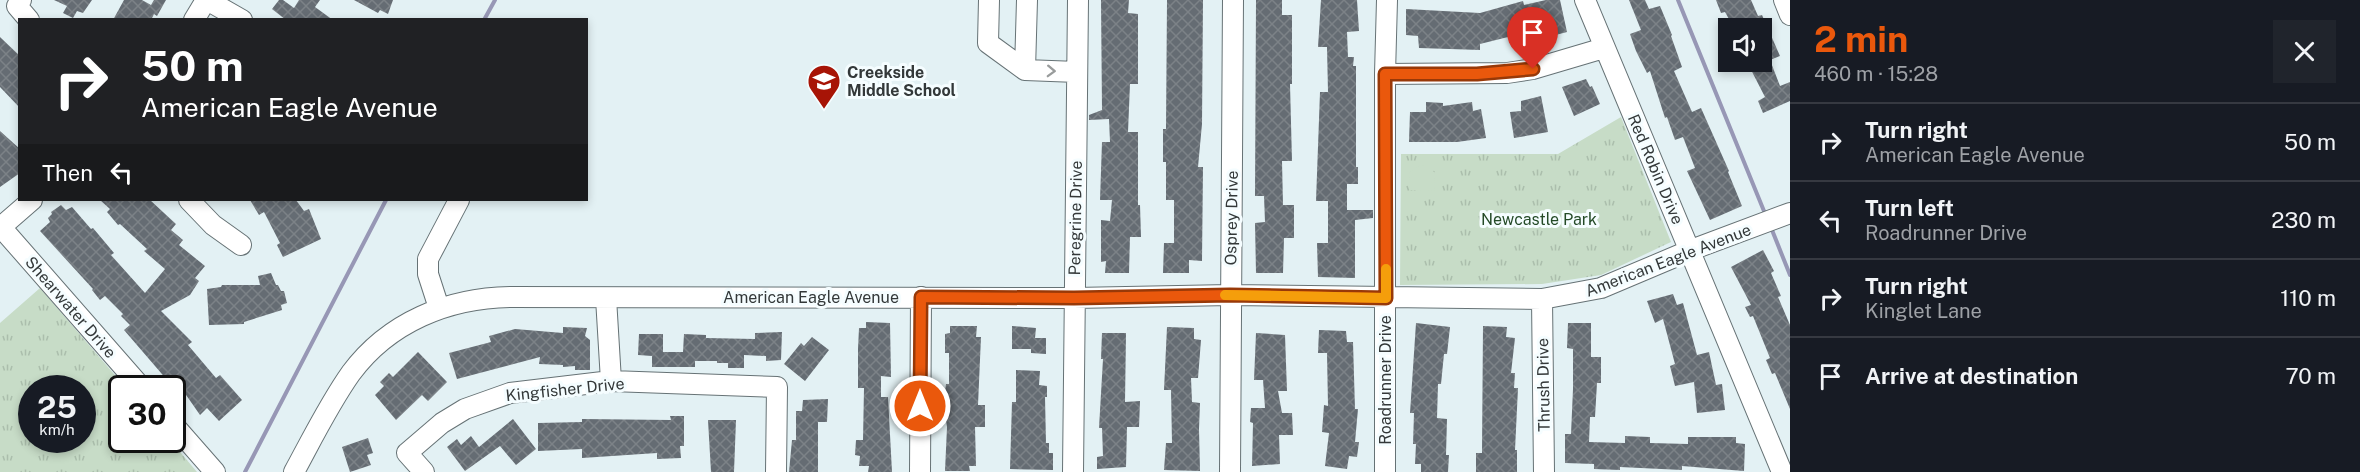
<!DOCTYPE html>
<meta charset="utf-8">
<style>
:root{--surface:#171b24;--page:#20242c;--text:#f1f3f6;--muted:#9ea1a6;--line:#363941;--accent:#ea580c}
body{margin:0;font-family:"Public Sans",sans-serif;background:var(--page);color:var(--text);height:100vh;display:flex;flex-direction:column;font-size:22px;white-space:nowrap}
*{box-sizing:border-box;margin:0}
p{font-size:20px;color:var(--muted)}
.icon{flex:none;width:33px;height:33px;fill:none;stroke:currentColor;stroke-width:2;stroke-linecap:round;stroke-linejoin:round}
.map{position:relative;flex:1;overflow:hidden}
.drawer{display:flex;flex-direction:column;background:var(--surface);width:570px}
.drawer>*{flex:none}
.hud{position:absolute;left:18px;top:18px;width:570px;height:183px;border-radius:0px;box-shadow:0 3px 9px #0003;background:#202124;color:#fff;overflow:hidden}
.tools{position:absolute;left:1718px;top:18px;display:grid;gap:12px}
.tools a{display:grid;place-items:center;width:54px;height:54px;border-radius:0px;background:var(--surface);box-shadow:0 3px 9px #0003;font-size:30px}
.speed{position:absolute;left:18px;top:375px;display:flex;gap:12px;font-size:30px;font-weight:700;text-align:center}
.speed>*{display:grid;place-content:center;width:78px;height:78px;border-radius:50%;background:var(--surface);box-shadow:0 3px 9px #0003;line-height:1}
.speed small{font-size:15px;font-weight:400}
.speed .limit{border:3px solid #111;border-radius:9px;background:#fff;color:#111}
.pin{position:absolute;display:grid;place-items:center;width:51px;height:51px;color:#fff;margin:-62px -26px;border-radius:50% 50% 50% 0;rotate:-45deg;box-shadow:0 0 6px #0007}
.pin .icon{rotate:45deg}
.me{position:absolute;width:66px;margin:-33px;rotate:0deg;stroke-linejoin:round;filter:drop-shadow(0 0 4px #0008)}
.turn{display:flex;align-items:center;gap:21px;height:126px;padding:0 24px;font-size:27px}
.turn .icon{width:78px;height:78px;stroke-width:2.5}
.turn b{display:block;font-size:42px;line-height:51px}
.then{display:flex;align-items:center;height:57px;padding:0 24px;background:#0003;gap:12px;font-size:22px}
.round{display:grid;place-items:center;flex:none;width:63px;height:63px;border-radius:0px;background:var(--page)}
.summary{display:flex;align-items:center;justify-content:space-between;height:102px;padding:0 24px}
h1{font-size:36px;font-weight:700;line-height:45px;color:var(--accent)}
ul{padding:0;list-style:none}
li{display:flex;align-items:center;gap:18px;height:78px;padding:0 24px;border-top:2px solid var(--line)}
li div{flex:1}
li b{display:block;font-size:22px}
li em{font-style:normal}
main{display:flex;flex:1;min-height:0}
.map>svg:first-child{display:block}
.park{fill:url(#park-tufts);fill-rule:evenodd}
.garden{fill:#c7dcc7}
.lines{fill:none;stroke-linecap:round;stroke-linejoin:round}
.stream{stroke:#9797b5;stroke-width:4}
.building{fill:url(#building-cross-hatch)}
.minor-casing{stroke:#667275;stroke-width:22}
.minor{stroke:#fff;stroke-width:20}
.oneway{stroke:#999c9c}
.route-casing{stroke:#983908;stroke-width:15}
.route{stroke:#ea580c;stroke-width:10}
.slow{stroke:#f59e0b;stroke-width:10}
.labels{text-anchor:middle;stroke-width:6;stroke-linejoin:round;paint-order:stroke}
.poi-label{font-size:16px;font-weight:bold;fill:#333839;stroke:#f5fdff;text-anchor:start}
.street-label{font-size:16px;fill:#333839;stroke:#f5fdff}
.park-label{font-size:16px;fill:#244a27;stroke:#f5fdff}
</style>
<main>
<div class="map">
<svg width="1790" height="472" viewBox="0 0 1790 472">
<defs>
<pattern id="park-tufts" width="24" height="20" patternUnits="userSpaceOnUse" patternTransform="scale(1.5)"><rect width="24" height="20" fill="#c7dcc7"/><path d="M3 7l-1-3M5 7V3M7 7l1-3M15 17l-1-3M17 17v-4M19 17l1-3" fill="none" stroke="#abbeac"/></pattern>
<pattern id="building-cross-hatch" width="8" height="8" patternUnits="userSpaceOnUse" patternTransform="scale(1.5)"><rect width="8" height="8" fill="#656c73"/><path d="M0 0l8 8M0 8l8-8" fill="none" stroke="#7c8287"/></pattern>
</defs>
<rect width="100%" height="100%" fill="#e3f1f4"/>
<!-- park -->
<path class="park" d="M1621,117L1671,242L1601,275L1542,284L1400,285L1401,154H1558Z
M40,288L126,388H122V440H170L197,472H0V323ZM32,388H82V440H32Z"/>
<!-- garden -->
<path class="garden" d="M1420,165L1428,166L1435,173L1434,191L1410,190L1409,173Z"/>
<g class="lines">
<!-- stream -->
<path class="stream" d="M1678,0L1766,216
M484,20L495,0
M1770,225L1790,275
M245,472L386,200"/>
</g>
<!-- building -->
<path class="building" d="M54,0H92L83,13L77,11L73,18L63,13L67,6Z
M124,0H142L151,5L154,0H166L157,16L154,14L151,20H113Z
M279,0H283L294,8L299,0H320L315,7L333,20H286L272,9Z
M354,0H393L388,14L380,10L378,13Z
M1101,0H1129L1128,13L1138,14V84H1130L1128,132H1138V205H1140L1141,237H1130L1129,273H1105L1106,261L1101,262V220L1110,221L1112,200H1100L1102,142H1110L1109,119L1089,120V115L1102,110Z
M1167,0H1203L1202,124L1198,167H1203L1202,261L1189,260V273H1163L1164,243H1174V200H1166V162H1163V129H1166Z
M1256,0H1282V15H1292V84H1290L1292,161H1282L1283,205H1294V238H1284L1283,273H1256L1255,223L1265,222L1264,196H1255Z
M1321,0H1357L1359,31L1347,32L1348,57H1354L1353,66H1356V167H1358V184H1347V210H1373V218L1355,220V278L1318,277L1317,243H1328V201H1316L1320,92H1328L1327,47H1318Z
M1546,0H1560L1567,32L1515,46L1512,36L1480,44V50L1419,48L1418,36L1406,35V9L1480,13L1523,1L1524,5Z
M1629,0H1645L1649,9L1660,6L1672,35L1671,36L1682,67L1674,71L1692,112L1701,108L1729,171L1728,172L1742,206L1710,220L1687,171L1695,168L1683,137L1675,140L1667,117L1665,118L1650,71L1647,73L1636,51L1630,34L1641,30Z
M1716,0H1751L1758,16L1762,15L1780,56L1770,60L1780,86L1790,82V101L1763,113L1758,101L1765,97L1747,62H1761V28H1734L1725,12L1721,13Z
M0,37L20,56V108L0,87Z
M1586,79L1590,87L1592,86L1600,104L1574,116L1562,87Z
M1541,96L1548,132L1514,138L1510,112L1521,111V101Z
M1426,102L1443,103V106L1472,102L1473,111L1481,109L1486,138L1457,142H1409L1410,112H1426Z
M0,131L20,149V173L0,187Z
M100,200H150L176,224L171,230L183,240L179,245L205,266L195,278L199,281L190,295L161,311L192,342L188,345L216,378L220,375L242,400L219,421L207,408L200,415L184,392L180,395L124,330L130,325L121,316L123,314L105,296L100,300L92,290L93,289L40,231L50,222L48,218L52,214L51,212L61,205L66,210L72,207L91,229L93,228L114,253L111,255L145,293L165,269L144,251L147,249L120,224L118,225L107,212L110,209Z
M250,200H296L304,211L309,209L321,239L283,257L277,245L280,243L264,212L259,215Z
M1763,250L1774,271L1771,273L1781,296L1778,297L1790,325V409L1775,373L1772,374L1766,360L1770,358L1753,316L1750,317L1745,307L1751,305L1731,267Z
M271,273L276,285H278L281,291H284L287,303L281,305L282,310L244,322V324L209,325L207,289L221,287L222,285H260L258,276Z
M1673,294L1677,305L1683,303L1697,355L1709,352L1716,385L1722,384L1725,410L1697,413L1694,382L1675,386L1670,366L1675,364L1663,319L1655,323L1647,301Z
M866,322L890,323L891,377L881,376V397H888L892,472H868L869,466H859L860,456L855,455L856,440H863L864,388H858V349L859,328H866Z
M1416,323L1450,327L1447,354H1444L1441,384H1438L1437,418L1447,419L1446,455H1449L1448,472H1421V464H1415L1416,444H1413L1414,413H1410Z
M1568,323H1591V357H1601V383H1597L1595,417H1590L1589,442L1625,443V436L1650,437V443L1688,444V437H1736V443L1745,444L1744,471L1682,466V470L1620,467V470L1594,469V464L1565,463V434H1571L1573,389V349L1567,348Z
M950,326H977L976,337H981L978,405H985V427H975L976,466H969L970,471H945L947,427L945,414H942L946,384H949V353H945V334L950,333Z
M1012,326L1036,328L1035,338H1046V354L1031,353V349H1012Z
M1483,326L1507,327L1506,337L1515,338L1511,373H1515L1514,388H1518L1515,450H1517V472H1476V453H1482Z
M563,327L587,328L585,336L590,340V370H575V366L563,367V365L539,364L540,357L457,379L449,353L491,342L489,336L515,329L563,333Z
M1167,327L1194,328V339L1201,340L1198,378H1191L1192,402L1200,403L1199,429L1200,471L1164,470L1166,443H1172L1171,390H1164Z
M1319,330L1346,331L1347,342H1353L1355,409H1358L1355,442H1359L1357,457L1349,456L1347,469L1325,466L1329,433L1322,432L1324,405L1328,406L1327,353H1318Z
M782,332L781,360L766,361V356L744,355V368H728V363H717V361H695V367H652V356L638,355L639,334H663V352H683L684,334L706,335V338L755,339V333Z
M1102,333H1126L1125,402L1140,401L1139,427H1127L1126,467L1097,469V457L1103,456L1102,428H1099L1103,359H1101Z
M1256,333L1285,335L1287,391H1278L1282,413H1292L1293,435H1279L1280,464L1252,466L1253,423L1250,422L1251,408H1265L1263,380H1254Z
M812,337L829,350L805,381L784,364L801,343L804,346Z
M418,352L447,382L428,401L422,395L396,420L375,395L384,386L380,382L389,373L393,377Z
M1016,370L1040,371L1039,385L1047,386V397H1045L1046,443H1049V453H1053V470L1010,469L1012,402H1016Z
M828,399L827,422H818V472H789L792,440H796V411H802L803,400Z
M670,416H684V446H680L681,458L657,459V453L582,458V449L538,451V423L582,422V419L671,420Z
M513,419L536,449L516,465L500,446L465,471L447,447L457,439L461,445L471,436L479,447Z
M708,420H736L734,472H711Z
M368,438L373,453L367,455L371,465L350,472L342,447Z"/>
<g class="lines">
<!-- minor casing -->
<g class="minor-casing">
<path id="minor" d="M21,0L17,6L29,20
M207,0L242,20
M989,0L988,43L1025,70L1077,72
M1585,0L1782,472
M1784,0L1790,15
M194,20L206,0
M1025,70L1027,0
M1385,74L1507,73L1533,69L1604,48
M189,200L213,225L241,245
M0,226L142,388
M1,227L32,200
M606,298L611,381
M1542,299L1544,472
M439,308L428,274V259L459,200
M172,423L215,472
M294,472C312,439 329,404 351,373C389,322 448,298 510,297L1074,298L1230,295L1542,299L1601,288L1691,250L1790,213
M424,472L407,453L442,423L465,409L510,393L611,381L777,387L776,472
M920,472L921,297
M1073,472L1078,0
M1230,472L1233,0
M1385,472V74L1387,0"/>
</g>
<!-- minor -->
<use href="#minor" class="minor"/>
</g>
<!-- one-way arrows -->
<defs><path id="oneway-chevron" d="M-2-3.5L2.5 0L-2 3.5" fill="none" stroke-width="1.6" stroke-linecap="round" stroke-linejoin="round" transform="scale(1.5)"/></defs>
<use class="oneway" href="#oneway-chevron" transform="translate(1051 71) rotate(2)"/>
<g class="lines">
<!-- route casing -->
<g class="route-casing">
<path id="route" d="M920,406L921,297L1074,298L1230,295L1386,298L1385,74H1477L1533,69"/>
</g>
<!-- route -->
<use href="#route" class="route"/>
<!-- slow -->
<path class="slow" d="M1225,295L1386,298V269"/>
</g>
<!-- icons -->
<defs>
<g id="school-pin" transform="scale(1.725)"><path d="M0 17L-7.5 6A9.5 9.5 0 1 1 7.5 6Z" fill="#a71406" stroke="#f5fdff"/><path d="M0-5L7-2L0 1L-7-2ZM-4 1L0 2.5L4 1V4Q0 6-4 4Z" fill="#fff"/></g>
</defs>
<g fill-rule="evenodd">
<use href="#school-pin" x="824" y="81"/>
</g>
<g class="labels">
<!-- poi labels -->
<g class="poi-label">
<text x="847" y="78">Creekside<tspan x="847" dy="18">Middle School</tspan></text>
</g>
<!-- street labels -->
<g class="street-label">
<text transform="translate(1656 169) rotate(67)" y="6">Red Robin Drive</text>
<text transform="translate(1075 218) rotate(-89)" y="6">Peregrine Drive</text>
<text transform="translate(1231 218) rotate(-89)" y="6">Osprey Drive</text>
<text transform="translate(1668 260) rotate(-21)" y="6">American Eagle Avenue</text>
<text x="811" y="303">American Eagle Avenue</text>
<text transform="translate(71 307) rotate(49)" y="6">Shearwater Drive</text>
<text transform="translate(1385 380) rotate(-90)" y="6">Roadrunner Drive</text>
<text transform="translate(1543 385) rotate(-91)" y="6">Thrush Drive</text>
<text transform="translate(565 389) rotate(-6)" y="6">Kingfisher Drive</text>
</g>
<!-- park labels -->
<g class="park-label">
<text x="1539" y="225">Newcastle Park</text>
</g>
</g>
</svg>
<div class="tools">
<a><svg class="icon" aria-label="sound" viewBox="0 0 24 24"><path d="M4 9h4l5-4v14l-5-4H4zM17 9q2 3 0 6"/></svg></a>
</div>
<div class="speed"><div>25<small>km/h</small></div><div class="limit">30</div></div>
<div class="pin" style="left:1533px;top:69px;background:#d93025"><svg class="icon" aria-label="arrive" viewBox="0 0 24 24"><path d="M6 21V4h12l-3 4 3 4H6"/></svg></div>
<svg class="me" style="left:920px;top:406px" viewBox="-20 -20 40 40"><circle r="17" fill="#ea580c" stroke="#fff" stroke-width="3"/><path d="M0-11L8 9 0 5-8 9z" fill="#fff"/></svg>
<div class="hud">
<div class="turn"><svg class="icon" aria-label="right" viewBox="0 0 24 24"><path d="M7 20v-9h11M14 6l5 5-5 5"/></svg><div><b>50 m</b>American Eagle Avenue</div></div>
<div class="then">Then<svg class="icon" aria-label="left" viewBox="0 0 24 24"><path d="M17 20v-9H6M10 6l-5 5 5 5"/></svg></div>
</div>
</div>
<section class="drawer">
<div class="summary"><div><h1>2 min</h1><p>460 m · 15:28</p></div><a class="round"><svg class="icon" aria-label="close" viewBox="0 0 24 24"><path d="M6 6l12 12M18 6L6 18"/></svg></a></div>
<ul>
<li><svg class="icon" aria-label="right" viewBox="0 0 24 24"><path d="M7 20v-9h11M14 6l5 5-5 5"/></svg><div><b>Turn right</b><p>American Eagle Avenue</p></div><em>50 m</em></li>
<li><svg class="icon" aria-label="left" viewBox="0 0 24 24"><path d="M17 20v-9H6M10 6l-5 5 5 5"/></svg><div><b>Turn left</b><p>Roadrunner Drive</p></div><em>230 m</em></li>
<li><svg class="icon" aria-label="right" viewBox="0 0 24 24"><path d="M7 20v-9h11M14 6l5 5-5 5"/></svg><div><b>Turn right</b><p>Kinglet Lane</p></div><em>110 m</em></li>
<li><svg class="icon" aria-label="arrive" viewBox="0 0 24 24"><path d="M6 21V4h12l-3 4 3 4H6"/></svg><div><b>Arrive at destination</b></div><em>70 m</em></li>
</ul>
</section>
</main>
